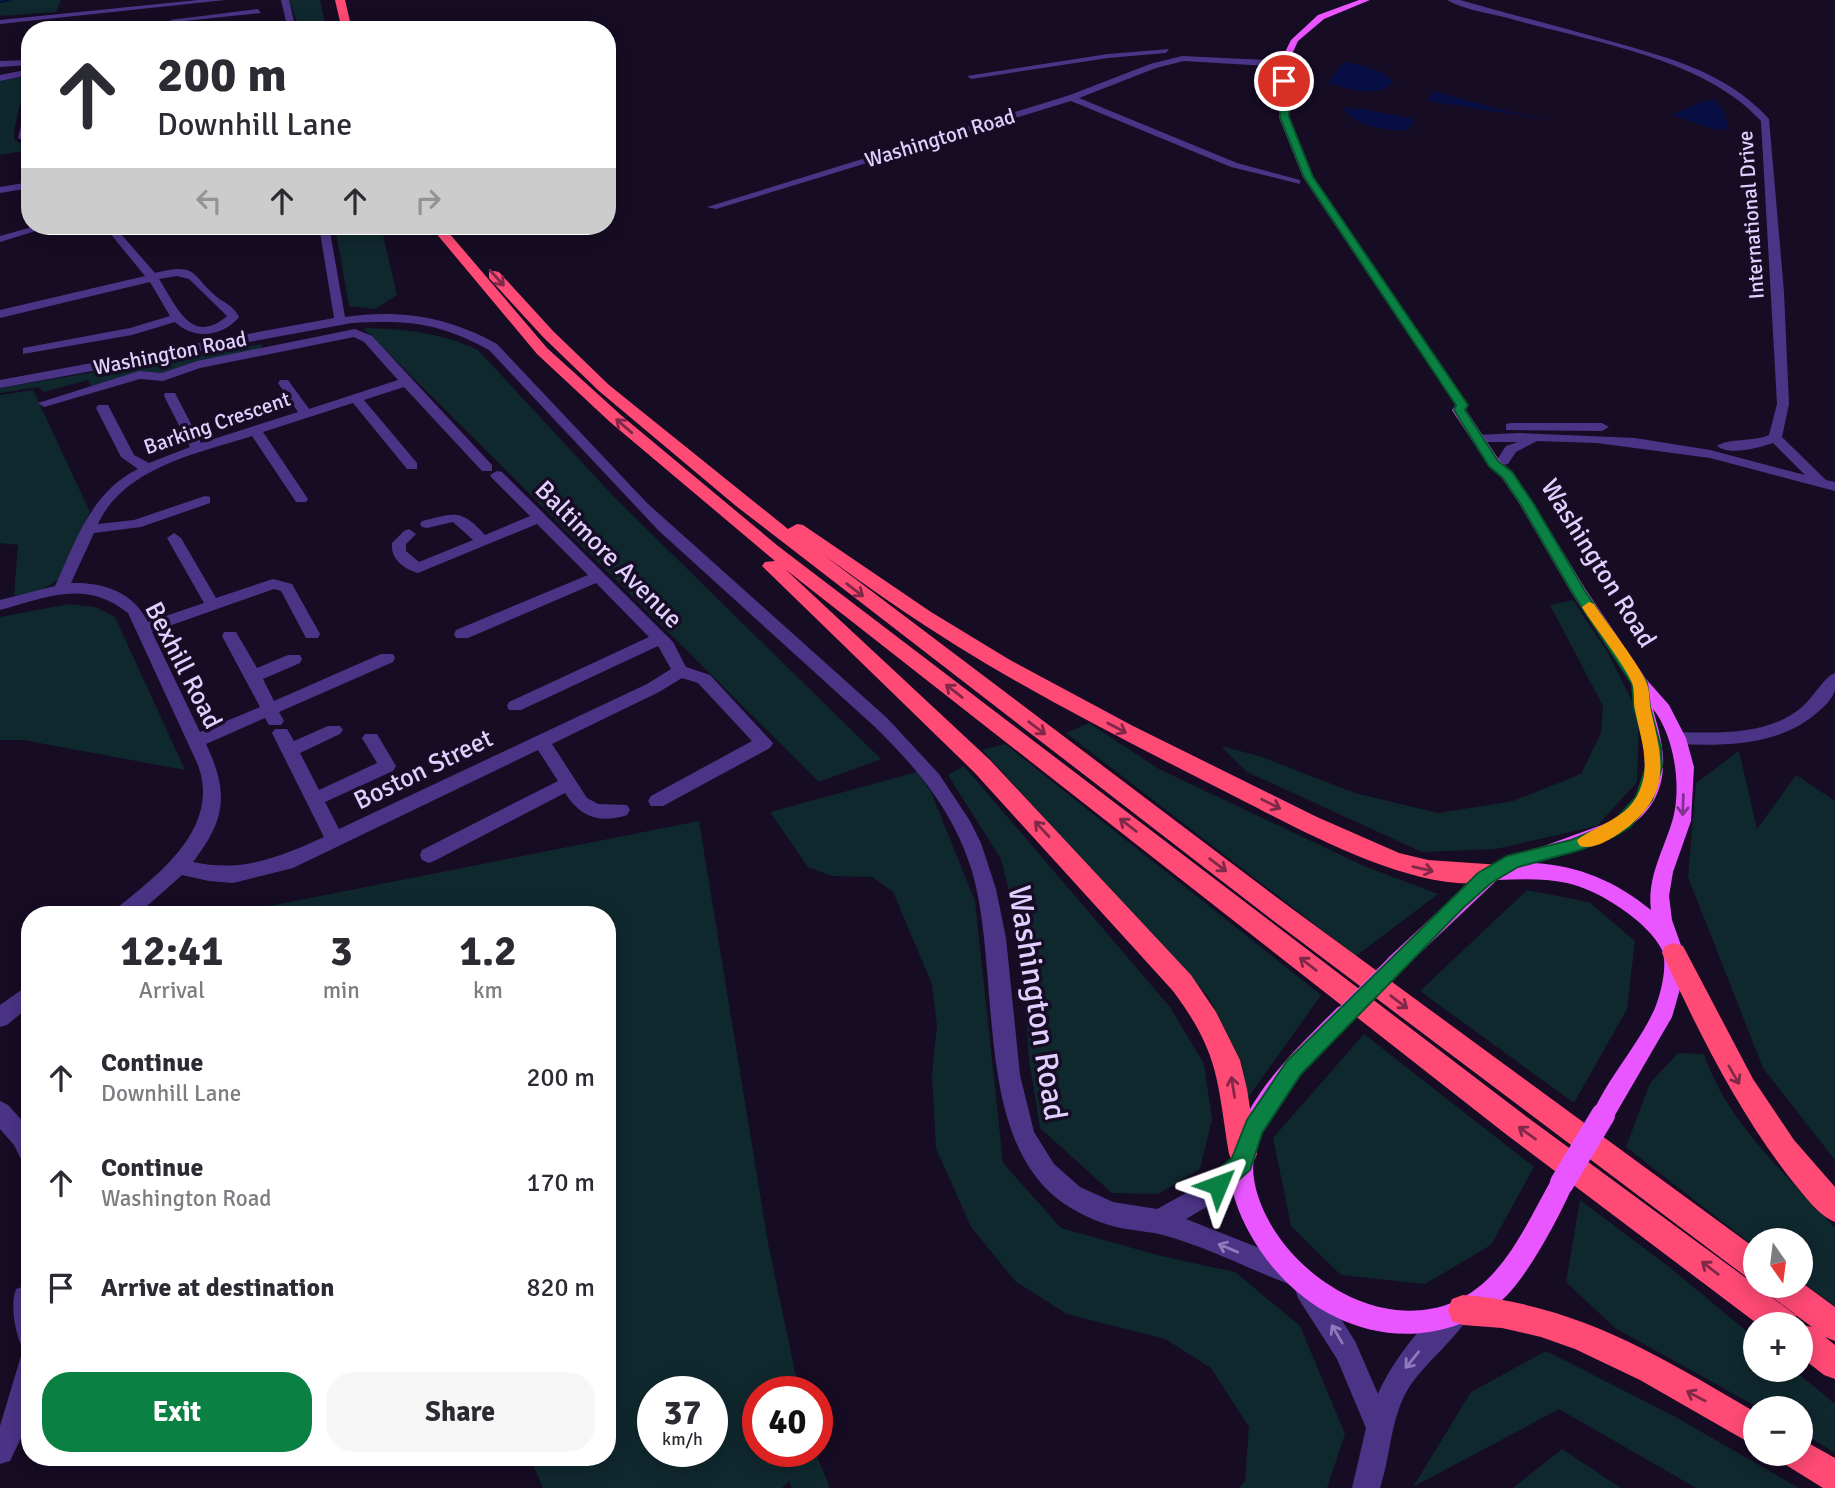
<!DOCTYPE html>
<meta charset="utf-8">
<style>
:root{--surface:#fff;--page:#f7f7f7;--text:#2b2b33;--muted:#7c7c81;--accent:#0b8043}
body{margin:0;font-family:Signika,sans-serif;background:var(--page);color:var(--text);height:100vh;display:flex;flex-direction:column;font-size:26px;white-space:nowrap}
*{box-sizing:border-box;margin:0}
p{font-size:23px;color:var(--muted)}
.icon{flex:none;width:38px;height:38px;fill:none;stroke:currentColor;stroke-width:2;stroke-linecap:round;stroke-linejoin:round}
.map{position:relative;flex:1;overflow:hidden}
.panel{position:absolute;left:21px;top:906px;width:595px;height:560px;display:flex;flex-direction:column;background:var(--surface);border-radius:28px;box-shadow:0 4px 18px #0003}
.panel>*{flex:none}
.top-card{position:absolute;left:21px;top:21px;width:595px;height:214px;border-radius:28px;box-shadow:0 4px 18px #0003;background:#fff;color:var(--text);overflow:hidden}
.needle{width:46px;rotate:166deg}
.buttons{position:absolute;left:1743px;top:1228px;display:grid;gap:14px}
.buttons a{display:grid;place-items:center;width:70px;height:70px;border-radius:50%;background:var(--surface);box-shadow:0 4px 18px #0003;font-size:35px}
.speed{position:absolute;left:637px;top:1376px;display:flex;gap:14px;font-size:35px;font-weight:700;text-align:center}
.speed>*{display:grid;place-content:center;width:91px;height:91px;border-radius:50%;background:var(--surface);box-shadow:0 4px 18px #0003;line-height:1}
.speed small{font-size:18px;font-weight:400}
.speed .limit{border:10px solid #d22;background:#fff;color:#111}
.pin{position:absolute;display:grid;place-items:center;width:60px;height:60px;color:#fff;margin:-30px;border:4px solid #fff;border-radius:50%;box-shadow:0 2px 7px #0007}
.me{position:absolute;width:77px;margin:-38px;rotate:46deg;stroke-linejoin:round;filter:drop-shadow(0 0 5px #0008)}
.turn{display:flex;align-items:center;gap:24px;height:147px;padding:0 21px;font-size:32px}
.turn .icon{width:91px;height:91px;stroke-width:2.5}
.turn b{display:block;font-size:49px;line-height:60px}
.lanes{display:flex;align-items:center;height:66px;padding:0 21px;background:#0003;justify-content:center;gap:35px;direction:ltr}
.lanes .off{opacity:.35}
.eta{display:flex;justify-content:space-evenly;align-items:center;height:119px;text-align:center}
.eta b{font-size:42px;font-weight:700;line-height:49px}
.primary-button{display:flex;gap:14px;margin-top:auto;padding:14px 21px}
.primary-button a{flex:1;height:80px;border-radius:28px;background:var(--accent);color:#fff;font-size:28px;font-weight:700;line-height:80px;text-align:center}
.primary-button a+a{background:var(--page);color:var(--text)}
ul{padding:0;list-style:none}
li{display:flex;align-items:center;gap:21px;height:105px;padding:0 21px}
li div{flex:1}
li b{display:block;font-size:26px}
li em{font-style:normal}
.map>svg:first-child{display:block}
.green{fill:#0f282e;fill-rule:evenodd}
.water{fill:#060e43}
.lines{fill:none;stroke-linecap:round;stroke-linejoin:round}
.stream{stroke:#060e43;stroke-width:2}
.minor{fill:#4b3486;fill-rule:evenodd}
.major{fill:#e956ff;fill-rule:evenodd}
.highway{fill:#ff4a75;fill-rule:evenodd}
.major-bridge-far1{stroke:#e956ff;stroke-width:18}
.major-bridge{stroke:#e956ff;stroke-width:24}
.oneway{stroke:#7f2848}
.oneway2{stroke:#803192}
.oneway3{stroke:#8e7abc}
.route{fill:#0b8043;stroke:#07532c;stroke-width:2}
.slow{fill:#f59e0b}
.labels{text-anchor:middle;stroke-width:7;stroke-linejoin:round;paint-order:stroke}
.far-street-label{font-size:21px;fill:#e0cfff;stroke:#160c24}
.street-label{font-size:26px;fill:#e0cfff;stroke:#160c24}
.near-street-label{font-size:32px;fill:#e0cfff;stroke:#160c24}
</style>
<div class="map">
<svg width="1835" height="1488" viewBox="0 0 1835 1488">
<rect width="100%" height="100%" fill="#160c24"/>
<!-- green -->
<path class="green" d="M0,0H61L56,12L0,16Z
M289,0H320L326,30H300Z
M24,77L28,79C24,88 13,129 14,139L30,150L0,155V81Z
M335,226H381L397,295L375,309L349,306Z
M363,328C406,329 439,332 478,350L616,499L881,759L819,782Z
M262,344V350L165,373L91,386L88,380L43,392L39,387L0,393V388Z
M33,390L90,512L59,579L40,591L14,596L18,545L0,543V395Z
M1573,600L1608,653L1639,715L1637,782L1597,826L1496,849L1422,852L1247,772L1221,746L1259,756L1355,793L1438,813L1513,801L1581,774L1601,733L1603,706L1550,605Z
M69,604L95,607L115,617L185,770L23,740H0V617Z
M1089,723L1159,769L1364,866L1438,894L1356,956L1066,733Z
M1005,744L1321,995L1247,1099L1241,1061L1208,996L982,750Z
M1739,751L1757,829L1796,775L1835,801V1160L1763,1068L1688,877L1696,783Z
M964,766L1170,1007L1204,1064L1212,1119L1200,1169L1158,1194L1112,1193L1040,1128L1029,1059L1021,939L1001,859L948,775Z
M917,772L931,792L975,901L1003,1163L1061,1228L1161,1256L1235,1272L1300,1326L1345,1434L1327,1488H1239L1245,1481L1249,1427L1211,1368L1165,1339L1067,1314L1015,1281L971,1227L936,1148L932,1074L937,1026L932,984L893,892L872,877L832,876L808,867L770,812Z
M699,821L768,1243L799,1391H758V1451H815L830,1488H792L789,1481L782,1488H543L530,1458H607V915H224ZM653,1391H712V1451H653Z
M1527,890L1589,902L1635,941L1627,1009L1574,1103L1420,991Z
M1364,1034L1534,1167L1491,1245L1425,1284L1341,1275L1291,1226L1273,1138Z
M1678,1053L1704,1054C1727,1123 1787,1175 1835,1228V1306L1801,1281V1241H1755V1247L1626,1147L1650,1083Z
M1580,1200L1668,1266L1755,1338V1370H1794L1835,1404V1453L1801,1432V1409H1761L1615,1328L1566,1282Z
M1546,1351L1674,1416L1799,1488H1696L1559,1409L1413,1487L1471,1392Z
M1562,1449L1621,1488H1513Z"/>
<!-- water -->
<path class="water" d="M1346,62C1361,65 1385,70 1393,82C1380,99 1345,89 1328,83L1342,64Z
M1434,91L1497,109L1558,121L1427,101Z
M1705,100L1716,101L1724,113L1729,129L1716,130L1672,115Z
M1343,108L1361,109L1411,118L1413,122L1408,130C1387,130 1355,128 1343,108Z"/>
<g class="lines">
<!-- stream -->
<path class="stream" d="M0,2L10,0"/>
<!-- minor -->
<path class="minor" d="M198,0H225L0,24V20Z
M281,0H289L296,30H288Z
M1447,0H1460C1506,13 1552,25 1599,38C1661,56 1724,69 1769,119L1784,292L1789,404L1782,437L1826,480L1835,482V491L1710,458L1597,443L1537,441L1516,452L1508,464L1503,465L1496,461L1506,446L1518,442H1473L1471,439L1478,435L1519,433L1635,438L1710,450L1805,475L1773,443C1758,448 1730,456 1717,446C1728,438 1753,442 1769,435L1777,404L1761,121C1705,58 1588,41 1508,18C1489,13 1464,10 1447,0Z
M258,9L261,13L174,22L170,20Z
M130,28H135L136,30H126Z
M1169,49L1166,53L1108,58L971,79L967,76L1108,54Z
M1182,56L1287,61L1291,64L1287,67L1184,61L1156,68L1079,98L1237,163L1300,180V184L1231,167L1071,101L716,209L707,207L1070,95L1150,64Z
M30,60V65L0,67V61Z
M30,69V75L0,81V75Z
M30,102V144L18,138L26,105Z
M30,182V188L0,193V187Z
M36,226H52L0,242V236Z
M104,226H114L155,273C199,262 190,275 218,298C227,304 234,307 239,317C223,337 193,340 175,322L132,335L23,354V348L130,328L170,316L150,282L0,318V310L145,276ZM177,276L189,279L227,316C191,347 176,305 159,279Z
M279,226H309C303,231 285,231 279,226Z
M319,226H329L345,317C401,309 448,317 497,344L647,503L887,718L939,774L970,821L981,843L996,889L1006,938L1020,1075L1034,1132L1054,1164L1080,1187L1113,1202L1157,1209L1197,1187L1234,1155L1242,1152L1250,1155L1254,1163C1244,1186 1207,1207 1186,1219L1300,1264L1303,1273L1301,1279L1307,1277L1316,1280L1355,1341L1378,1394C1390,1365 1427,1313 1457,1300L1466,1304L1470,1313C1460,1336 1424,1363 1408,1389C1390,1420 1391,1455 1380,1488H1352L1366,1428L1337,1359L1298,1298L1295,1289L1297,1283L1291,1285C1249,1269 1207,1247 1163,1235C1151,1232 1139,1231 1126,1229C1105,1226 1081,1215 1063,1203C970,1138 1003,965 970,865C952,810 916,767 875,727L659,531L489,350C438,322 408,320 352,323L0,388V380L334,318Z
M355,329L372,336L492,465V471H482L404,387L364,400L417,463V469H407L353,403L263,432L308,499L306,502H296L252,436C199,453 124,467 98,524L134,520L205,496L210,497V503L141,527L94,533L71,583C104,582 133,592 148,622L204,603L167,538L174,533L181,538L216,598L273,579L292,584L320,634L318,638H306L281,591L274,589L152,632L200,732L260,707L222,636L224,632H236L257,668L288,655H300L302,659L300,663L263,679L274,701L381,654H393L395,658L393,662L279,712L284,721L281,725H269L265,718L206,744C229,793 226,819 193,862C242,873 280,857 324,837L272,733L275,729H287L294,741L328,726H340L343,730L340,734L300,753L319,790L377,763L362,738L365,734H377L396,766L393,771L325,802L339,829L647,684L671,669L658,646L521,710H509L507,706L509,702L649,637L596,583L468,638H456L454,634L456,630L588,575L537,524L418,573C404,569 390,559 392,543L404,531L409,529L416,534L406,544V551L419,562L473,540L453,522L427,528L422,527L420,524L422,521C455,513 461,508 485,535L530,516L492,478L490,475L497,471L502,472L673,642L686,667L710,675L773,743L770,748L663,806H651L648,801L651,796L752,741L698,683L682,678L659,692L552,744L587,798L598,804L627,805L630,810L627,815C600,824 580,817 565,793L436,860L429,863L422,860L420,855L422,850L558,781L538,750L293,868L233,883L209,881L182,875L137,915H113L116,909C159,874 221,828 198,765L128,613C85,579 48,597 0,610V600L55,586C76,541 91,492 138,469L121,457L96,408L98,405H108L134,455L149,463L190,447L164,396L165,393H175L201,443L298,412L278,383L280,380H288L309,409L398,380L364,342L354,337L200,368L163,381L140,379L44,407L38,403L139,371L162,373L197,361Z
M1511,423H1602L1609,427L1602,431L1506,430V424Z
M1835,673C1835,678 1835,685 1835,690C1833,698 1825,706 1819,711C1781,746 1725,746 1677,744L1671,742L1668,738L1671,734L1677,732C1718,733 1768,736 1802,707C1812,699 1825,676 1835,673Z
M30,984V1006L7,1025L0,1027V1005Z
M0,1101L8,1105L30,1129V1164L22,1161L14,1145L0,1129Z
M25,1286L30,1288V1349L21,1345C15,1330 10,1305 16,1289Z
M30,1352V1419L10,1461L0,1464V1426L21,1356Z"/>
<!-- major -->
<path class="major" d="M1359,0H1370L1324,19L1298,41L1293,52L1287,84L1289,117L1313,177L1468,405L1466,410L1499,460L1512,472L1533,503L1586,590L1646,679L1669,705L1686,738L1694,767L1691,821L1673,872L1669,896L1672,920L1682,948L1684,975L1672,1017L1611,1122L1603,1126L1595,1122L1592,1115C1608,1077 1638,1046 1655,1008C1661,993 1668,965 1662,950C1648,921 1597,889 1567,883C1544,878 1521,879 1497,880L1402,970L1395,973L1388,970L1385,964L1388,958L1486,867L1610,822L1628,808L1639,792L1645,767L1644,746L1632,684L1571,592L1519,503L1502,478L1489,466L1452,410L1456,405L1303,177L1279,117V84L1285,52L1291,40L1318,15ZM1653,709C1675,736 1683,792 1671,825C1662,853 1647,879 1651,910C1617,882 1578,865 1533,863C1589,846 1667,833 1663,757C1662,740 1657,724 1653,709Z
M1345,1005L1352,1007L1356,1014L1352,1021C1317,1058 1269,1100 1255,1151C1249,1175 1258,1202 1270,1223C1304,1283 1384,1331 1454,1302C1505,1280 1528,1220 1554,1175L1562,1172L1570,1175L1574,1183C1561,1214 1524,1285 1497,1304C1408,1367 1300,1324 1250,1234C1237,1211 1225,1179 1232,1152C1247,1094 1296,1049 1338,1007Z"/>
<!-- highway -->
<path class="highway" d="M335,0H345L352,30H342Z
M430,226H443L547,348L622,416L778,546L1527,1117L1795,1314L1799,1324L1812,1327L1771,1297L1767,1286H1801V1282L1835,1307V1341L1825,1337L1835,1345V1379L1824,1375L1801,1357V1325H1759L1507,1135L785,569L990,760L1191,975L1216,1012L1240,1060L1247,1089L1257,1154L1253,1163L1243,1167L1233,1163L1229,1154C1217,1081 1220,1054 1173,991L974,772L762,566L765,562L775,561L610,422L537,354Z
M494,271L499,272L553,331L609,385L788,529L797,524L803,525L931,612L1010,660L1133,726L1317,817L1399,853L1428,860L1501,865L1505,872L1501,879C1427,903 1294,826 1228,793C1136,746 1044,700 957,646C912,618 868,587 825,556L1287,905L1755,1248V1281L1745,1276L1271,919L736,506L599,391L543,337L489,278V272Z
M1674,943L1683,946L1753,1079L1794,1140L1835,1187V1222C1818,1215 1805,1196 1793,1182C1738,1112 1699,1033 1662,953L1665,946Z
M1463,1295C1576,1304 1660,1356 1755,1412V1446L1640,1380L1575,1349L1541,1337L1502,1328L1463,1325L1452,1321L1448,1310L1452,1299Z
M1801,1439L1835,1458V1488H1823L1786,1465L1781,1454H1801Z"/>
<!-- major-bridge-far1 -->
<path class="major-bridge-far1" d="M1345,1014L1395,964"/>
<!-- major-bridge -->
<path class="major-bridge" d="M1562,1183L1603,1115"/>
</g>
<!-- one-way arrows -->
<defs><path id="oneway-shaft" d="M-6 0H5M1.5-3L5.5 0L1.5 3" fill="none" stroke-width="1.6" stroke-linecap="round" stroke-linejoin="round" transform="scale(1.75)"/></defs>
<g class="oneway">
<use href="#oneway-shaft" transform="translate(497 278) rotate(48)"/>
<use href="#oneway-shaft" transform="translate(624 426) rotate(-139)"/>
<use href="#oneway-shaft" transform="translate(855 590) rotate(38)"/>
<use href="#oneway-shaft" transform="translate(954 691) rotate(-142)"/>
<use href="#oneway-shaft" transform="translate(1037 728) rotate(37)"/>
<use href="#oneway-shaft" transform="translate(1117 728) rotate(28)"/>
<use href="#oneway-shaft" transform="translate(1271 804) rotate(27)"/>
<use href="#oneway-shaft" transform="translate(1128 825) rotate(-142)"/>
<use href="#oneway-shaft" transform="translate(1042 829) rotate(-133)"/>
<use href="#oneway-shaft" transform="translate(1218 865) rotate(37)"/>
<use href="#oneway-shaft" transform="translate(1423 869) rotate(13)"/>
<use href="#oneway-shaft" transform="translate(1308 964) rotate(-142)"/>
<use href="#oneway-shaft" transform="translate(1399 1002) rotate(37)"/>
<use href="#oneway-shaft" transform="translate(1734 1075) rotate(60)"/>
<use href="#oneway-shaft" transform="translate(1233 1087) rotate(-99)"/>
<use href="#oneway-shaft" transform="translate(1527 1133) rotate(-144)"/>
<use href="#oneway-shaft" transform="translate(1710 1268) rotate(-142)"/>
<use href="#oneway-shaft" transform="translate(1696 1396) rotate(-152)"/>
</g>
<use class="oneway2" href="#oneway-shaft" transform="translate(1683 805) rotate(92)"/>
<g class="oneway3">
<use href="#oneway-shaft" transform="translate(1228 1248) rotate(-157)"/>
<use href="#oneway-shaft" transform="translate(1337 1334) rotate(-120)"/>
<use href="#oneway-shaft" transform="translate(1412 1360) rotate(129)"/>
</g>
<!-- route -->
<path class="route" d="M1284,78L1288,81L1289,117L1313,177L1468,405L1465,410L1498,461L1512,472L1533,503L1585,591L1647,683L1650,707L1661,748L1662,767L1652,800L1630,827L1615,836L1580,850L1518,867L1491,883L1463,908L1301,1074L1262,1133L1250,1170L1225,1192L1218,1195L1210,1192L1207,1185L1210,1177L1232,1158L1247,1120L1287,1061L1478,873L1507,856L1571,840L1603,827L1618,817L1636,797L1646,767L1645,748L1634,707L1632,684L1572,592L1520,503L1503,478L1489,466L1454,410L1456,405L1304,177L1280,117V81Z"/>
<!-- slow -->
<path class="slow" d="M1589,602L1594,604C1605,621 1642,668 1647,684C1650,692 1649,702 1651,711C1662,758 1672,792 1628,827C1616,836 1595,851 1580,846L1577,841C1581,834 1618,820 1630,806C1655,776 1642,744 1635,710C1633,701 1635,691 1632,683C1624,663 1594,627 1582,607Z"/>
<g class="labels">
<!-- far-street labels -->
<g class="far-street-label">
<text transform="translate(940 138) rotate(-17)" y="7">Washington Road</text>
<text transform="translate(1751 215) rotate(-94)" y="7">International Drive</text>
<text transform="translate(170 353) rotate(-11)" y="7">Washington Road</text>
<text transform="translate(217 423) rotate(-19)" y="7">Barking Crescent</text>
</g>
<!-- street labels -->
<g class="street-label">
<text transform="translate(609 554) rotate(45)" y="9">Baltimore Avenue</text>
<text transform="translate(1599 563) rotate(58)" y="9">Washington Road</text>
<text transform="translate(184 665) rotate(63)" y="9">Bexhill Road</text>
<text transform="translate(423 769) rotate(-26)" y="9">Boston Street</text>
</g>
<!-- near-street labels -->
<g class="near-street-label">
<text transform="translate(1038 1003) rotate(81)" y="11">Washington Road</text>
</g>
</g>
</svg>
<div class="buttons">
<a><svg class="needle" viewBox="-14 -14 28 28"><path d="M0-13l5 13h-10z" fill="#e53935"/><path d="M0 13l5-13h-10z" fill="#7c7c81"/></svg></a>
<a>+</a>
<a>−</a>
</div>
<div class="speed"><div>37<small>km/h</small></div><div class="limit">40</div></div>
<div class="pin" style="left:1284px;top:81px;background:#d93025"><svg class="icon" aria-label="arrive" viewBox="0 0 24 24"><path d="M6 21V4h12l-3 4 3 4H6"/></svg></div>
<svg class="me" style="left:1218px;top:1185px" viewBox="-20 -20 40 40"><path d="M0-17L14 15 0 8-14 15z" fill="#0b8043" stroke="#fff" stroke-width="4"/></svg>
<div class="top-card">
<div class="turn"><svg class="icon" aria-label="ahead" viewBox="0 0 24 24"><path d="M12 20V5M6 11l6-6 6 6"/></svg><div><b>200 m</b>Downhill Lane</div></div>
<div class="lanes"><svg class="icon off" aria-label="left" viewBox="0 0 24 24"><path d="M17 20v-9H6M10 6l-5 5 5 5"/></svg><svg class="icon" aria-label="ahead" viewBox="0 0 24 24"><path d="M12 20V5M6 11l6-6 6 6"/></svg><svg class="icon" aria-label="ahead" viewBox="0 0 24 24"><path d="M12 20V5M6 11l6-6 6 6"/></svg><svg class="icon off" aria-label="right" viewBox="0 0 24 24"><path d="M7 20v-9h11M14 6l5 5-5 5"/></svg></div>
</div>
<section class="panel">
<div class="eta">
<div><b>12:41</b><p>Arrival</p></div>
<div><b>3</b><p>min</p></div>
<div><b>1.2</b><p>km</p></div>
</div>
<ul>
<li><svg class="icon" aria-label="ahead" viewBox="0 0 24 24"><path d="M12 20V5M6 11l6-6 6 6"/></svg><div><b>Continue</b><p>Downhill Lane</p></div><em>200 m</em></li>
<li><svg class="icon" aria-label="ahead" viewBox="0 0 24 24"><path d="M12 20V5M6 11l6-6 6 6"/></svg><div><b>Continue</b><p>Washington Road</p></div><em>170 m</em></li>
<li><svg class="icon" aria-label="arrive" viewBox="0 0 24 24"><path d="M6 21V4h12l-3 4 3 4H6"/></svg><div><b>Arrive at destination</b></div><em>820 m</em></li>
</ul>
<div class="primary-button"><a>Exit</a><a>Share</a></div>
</section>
</div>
